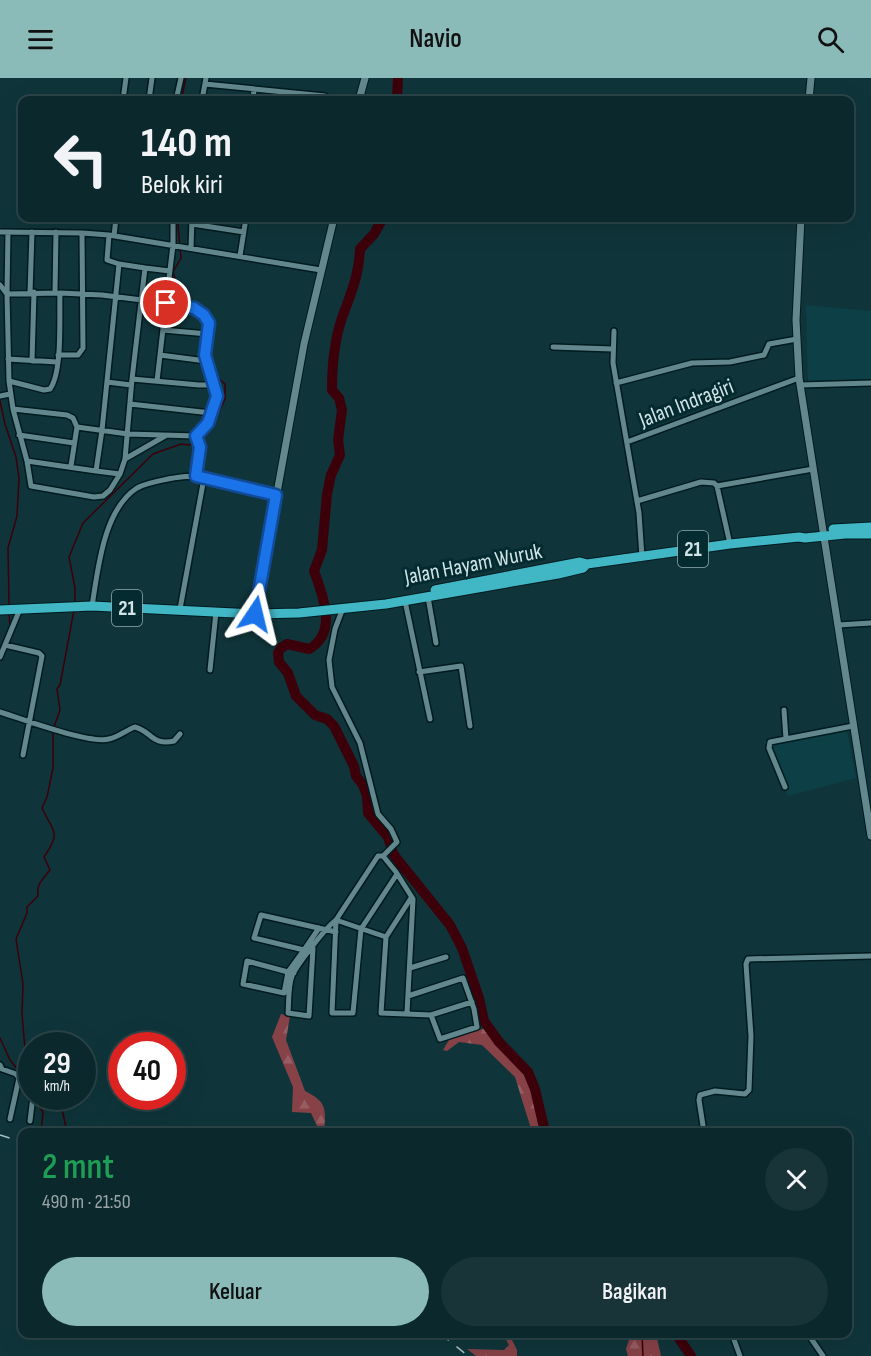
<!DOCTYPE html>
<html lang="id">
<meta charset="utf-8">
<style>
:root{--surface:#0b282c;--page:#193438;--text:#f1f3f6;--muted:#9aa6a9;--line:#2b4448;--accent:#8bbbb9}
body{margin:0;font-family:"Sofia Sans Condensed",sans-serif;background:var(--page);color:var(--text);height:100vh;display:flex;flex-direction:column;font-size:22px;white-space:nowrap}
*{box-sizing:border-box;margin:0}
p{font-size:20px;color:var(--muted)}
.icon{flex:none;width:33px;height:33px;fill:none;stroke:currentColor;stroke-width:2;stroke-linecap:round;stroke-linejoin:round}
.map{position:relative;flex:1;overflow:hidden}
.panel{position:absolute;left:18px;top:1050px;width:834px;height:210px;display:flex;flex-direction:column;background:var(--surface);border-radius:12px;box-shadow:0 6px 24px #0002,0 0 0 2px var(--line)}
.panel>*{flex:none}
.banner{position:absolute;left:18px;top:18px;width:836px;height:126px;border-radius:12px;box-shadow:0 6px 24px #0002,0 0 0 2px var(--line);background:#0b282c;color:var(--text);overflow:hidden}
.speed{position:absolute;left:18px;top:954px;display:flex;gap:12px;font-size:30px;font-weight:700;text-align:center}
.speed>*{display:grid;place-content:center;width:78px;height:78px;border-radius:50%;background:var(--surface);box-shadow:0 6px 24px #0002,0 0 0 2px var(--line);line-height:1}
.speed small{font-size:15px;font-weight:400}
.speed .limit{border:9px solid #d22;background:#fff;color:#111}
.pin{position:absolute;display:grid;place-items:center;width:51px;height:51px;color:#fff;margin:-26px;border:3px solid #fff;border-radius:50%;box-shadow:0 2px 6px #0007}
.me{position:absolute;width:66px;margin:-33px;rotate:10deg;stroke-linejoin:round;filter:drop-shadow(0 0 4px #0008)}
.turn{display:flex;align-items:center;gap:21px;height:126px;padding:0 24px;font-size:27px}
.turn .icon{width:78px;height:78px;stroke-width:2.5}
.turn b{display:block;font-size:42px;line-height:51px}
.round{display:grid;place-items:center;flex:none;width:63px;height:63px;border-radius:32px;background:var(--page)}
.headline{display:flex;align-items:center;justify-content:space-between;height:102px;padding:0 24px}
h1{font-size:36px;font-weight:600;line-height:45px;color:#1e9e55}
.cta{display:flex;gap:12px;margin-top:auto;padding:12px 24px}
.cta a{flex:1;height:69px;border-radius:36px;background:var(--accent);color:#111;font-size:24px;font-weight:600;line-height:69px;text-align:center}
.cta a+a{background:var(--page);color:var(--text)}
header{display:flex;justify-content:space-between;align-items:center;height:78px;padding:0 24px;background:var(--accent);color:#111;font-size:27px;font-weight:600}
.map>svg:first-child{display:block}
.built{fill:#0c4046}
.forest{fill:url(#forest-firs)}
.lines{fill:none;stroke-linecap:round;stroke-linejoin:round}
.stream{stroke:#3c000a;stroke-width:1.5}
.river{stroke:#3c000a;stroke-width:10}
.minor-casing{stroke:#011b1f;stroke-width:8}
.tertiary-casing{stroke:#011b1f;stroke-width:9}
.trunk-casing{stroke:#011b1f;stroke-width:11}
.minor{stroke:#62888e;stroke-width:5}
.tertiary{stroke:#62888e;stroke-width:7}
.trunk{stroke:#41b6c5;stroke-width:9}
.rail{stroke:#a8c0c3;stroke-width:1.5;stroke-dasharray:10 10;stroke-linecap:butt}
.route-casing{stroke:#114b97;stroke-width:15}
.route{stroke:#1a73e8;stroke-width:10}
.labels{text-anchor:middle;stroke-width:6;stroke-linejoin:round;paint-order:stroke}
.shield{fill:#032b30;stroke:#92acb0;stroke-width:1.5}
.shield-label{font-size:21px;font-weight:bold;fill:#d0e4e7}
.street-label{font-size:22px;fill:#d0e4e7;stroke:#032b30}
</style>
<header><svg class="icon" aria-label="menu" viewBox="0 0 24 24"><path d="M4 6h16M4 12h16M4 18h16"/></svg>Navio<svg class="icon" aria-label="search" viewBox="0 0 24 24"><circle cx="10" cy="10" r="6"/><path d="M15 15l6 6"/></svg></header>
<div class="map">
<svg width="871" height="1278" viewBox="0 0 871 1278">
<defs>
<pattern id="forest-firs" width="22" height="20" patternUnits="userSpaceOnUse" patternTransform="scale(1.5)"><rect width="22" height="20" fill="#864247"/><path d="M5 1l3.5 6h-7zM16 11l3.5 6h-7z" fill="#965d62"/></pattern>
</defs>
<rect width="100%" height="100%" fill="#0f353a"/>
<!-- built -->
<path class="built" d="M806,227L871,233V306L808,307Z
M846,648L856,700L788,718L763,663Z"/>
<!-- forest -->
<path class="forest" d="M281,936L290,938L286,962L305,1013C327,1024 326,1031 324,1054H317V1048L311,1035L292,1034L293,1009L272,959Z
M488,949L499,964L528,994L535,1011L545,1054H532L515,999L482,967L459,964L447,973L443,972L449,962Z
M503,1256H509L517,1272V1278H476L467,1271L504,1272L509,1267Z
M631,1256H656L661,1278H628L626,1271Z"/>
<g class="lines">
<!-- stream -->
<path class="stream" d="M181,22L186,0
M180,140L178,147L181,180L173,194L178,211L197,229
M207,238L214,244L210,260
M209,268L210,287
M0,323L5,346L16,379L19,400L17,438L8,470L9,526
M75,523V510L69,479L83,445L153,376L181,366L189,367L198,363L217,338L225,321V306L213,296
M9,537L10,548
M0,571L5,561
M54,649L60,632L57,611L60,607L74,532
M0,960L10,982L32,1009
M32,981L25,971L22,936L23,906L16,861L27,835V829L38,818C36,806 43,801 50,792L44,779C62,753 53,754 42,730L47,719L53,690V654
M39,1018L40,1030L43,1034L41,1054
M54,1018L62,1031L67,1054
M642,1256L643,1278"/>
<!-- river -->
<path class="river" d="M397,22L398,0
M383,140L374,156L360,171C359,199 350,217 341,243C334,265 332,289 332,312L339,320L342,332L338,362L340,377L331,397L327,416L322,472L314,493C323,518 338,555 309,571L287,566L281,570L278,575L279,584L288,595L296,618L315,637L327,641L334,648L354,688L356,698L363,707L367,718L368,735L388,759L393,775L397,781L450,847L462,870L479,920L484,943L499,964L528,994L535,1011L545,1054
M676,1256L691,1278"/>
<!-- minor casing -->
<g class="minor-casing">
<path id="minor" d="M205,6L325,18L331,22
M123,22L126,0
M149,22L152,0
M176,22L181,0
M202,22L206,0
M253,22L254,11
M192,146L244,154
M0,154L82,155L109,157L321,192
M109,157L107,182L119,186L102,352L96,393L120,396
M114,158L116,140
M191,170L192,140
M240,178L246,140
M119,186L145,190L132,301L199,307H213C222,323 209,348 196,358
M145,190L170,193
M0,207L7,216L9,303L44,312L50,311C63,293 59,238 60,215L7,216L8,154
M30,215L32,154
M55,215L56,154
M60,215L102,217L166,225L173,167V140
M163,252L208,256L205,277L213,307
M614,253L613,285L639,435L642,479
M553,269L613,271
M58,277H78L83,270L82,155
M160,277L206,283
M8,281L57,284
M32,283L34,214
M9,303L13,331L27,383L31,408L94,419L103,418L110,412L120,396L125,381L132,301
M157,303L166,225C186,226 213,230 208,256
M107,304L131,307
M616,305L692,285L730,284L764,277L769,266L797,261
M800,307L871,305
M0,318L10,316
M130,326L211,335
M13,331L67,337L73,340L77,349L71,388
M77,349L128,356L196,358L200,369L196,398
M19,357L74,365
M627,364L799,300
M125,381L165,358
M27,383L96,393
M717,408L813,391
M637,423L701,404L714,405L717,408L730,466
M428,519L436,565
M405,523L430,641
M92,528C98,492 103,432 137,410C146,405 158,403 168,401C180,399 191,397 204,400
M343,530L335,551L329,582L332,609L360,665L378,736L391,751L397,764L383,778L396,794L413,821L407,935
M180,531L204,400L276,418
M838,547L871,545
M5,567L39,575L42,578L23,677
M0,579L20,531
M210,592L216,534
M419,594L461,588L470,648
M784,632L786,661
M0,634C22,641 89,666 109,661C119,659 126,652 135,649C151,653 152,668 174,663L180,656
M785,709L769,670L770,664L853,648
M383,778H378L336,842L386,859L381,935L431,937L440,961L477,949L474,931L463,900L408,918
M336,842L332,935H353L361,851L397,796
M386,859L411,820
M313,870L309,938L288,935C289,924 288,908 292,898C296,888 327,848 336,842
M304,872L319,850
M247,883L288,894L284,915L243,906Z
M410,890L446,879
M294,895L288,894L304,872L254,860L261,837L336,854
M431,937L472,924
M0,987L2,991L16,996L19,1000L10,1041
M19,1000L32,1017
M30,1043L33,1018
M704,1054L699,1022L700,1017L715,1013L745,1016L749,1012L751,958L746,886L748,881L871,878
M732,1256L740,1278
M808,1256L823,1278"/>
</g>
<!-- tertiary casing -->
<g class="tertiary-casing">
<path id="tertiary" d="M359,22L365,0
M809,22L811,0
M801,140L796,242L799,300L871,758
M255,536L304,266L334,140"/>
</g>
<!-- trunk casing -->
<g class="trunk-casing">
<path id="trunk" d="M833,451L871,449
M435,512L580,484L587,486L730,466L799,459L805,460L845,456H871
M0,532L92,528L255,536L299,535L386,526L558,496L583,490L587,486"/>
</g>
<!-- minor -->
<use href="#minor" class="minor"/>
<!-- tertiary -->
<use href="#tertiary" class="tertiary"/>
<!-- trunk -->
<use href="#trunk" class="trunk"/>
<!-- rail -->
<path class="rail" d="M0,1057L22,1064
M441,1256L468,1278"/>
</g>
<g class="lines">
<!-- route casing -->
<g class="route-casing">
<path id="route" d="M166,225L194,230L204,237L209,245L205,277L217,318L208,345L196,358L200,369L196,398L276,417L255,536"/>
</g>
<!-- route -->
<use href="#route" class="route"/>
</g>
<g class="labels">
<!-- shield labels -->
<g class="shield">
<rect x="678" y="453" width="30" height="36" rx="4.5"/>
<rect x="112" y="512" width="30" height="36" rx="4.5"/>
</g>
<g class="shield-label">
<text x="693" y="478">21</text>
<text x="127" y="537">21</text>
</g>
<!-- street labels -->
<g class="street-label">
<text transform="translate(686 324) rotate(-21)" y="8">Jalan Indragiri</text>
<text transform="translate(473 485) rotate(-11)" y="8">Jalan Hayam Wuruk</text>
</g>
</g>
</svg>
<div class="speed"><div>29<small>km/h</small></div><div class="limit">40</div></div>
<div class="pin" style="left:166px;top:225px;background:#d93025"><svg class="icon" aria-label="arrive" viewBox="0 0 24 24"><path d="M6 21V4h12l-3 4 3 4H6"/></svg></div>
<svg class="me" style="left:255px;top:536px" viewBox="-20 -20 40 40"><path d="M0-17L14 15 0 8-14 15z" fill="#1a73e8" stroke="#fff" stroke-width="4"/></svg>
<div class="banner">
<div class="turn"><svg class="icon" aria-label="left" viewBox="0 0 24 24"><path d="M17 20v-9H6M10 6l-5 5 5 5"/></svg><div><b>140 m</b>Belok kiri</div></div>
</div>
<section class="panel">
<div class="headline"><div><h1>2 mnt</h1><p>490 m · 21:50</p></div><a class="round"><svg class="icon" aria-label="close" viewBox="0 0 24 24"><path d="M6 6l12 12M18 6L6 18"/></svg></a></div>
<div class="cta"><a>Keluar</a><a>Bagikan</a></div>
</section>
</div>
